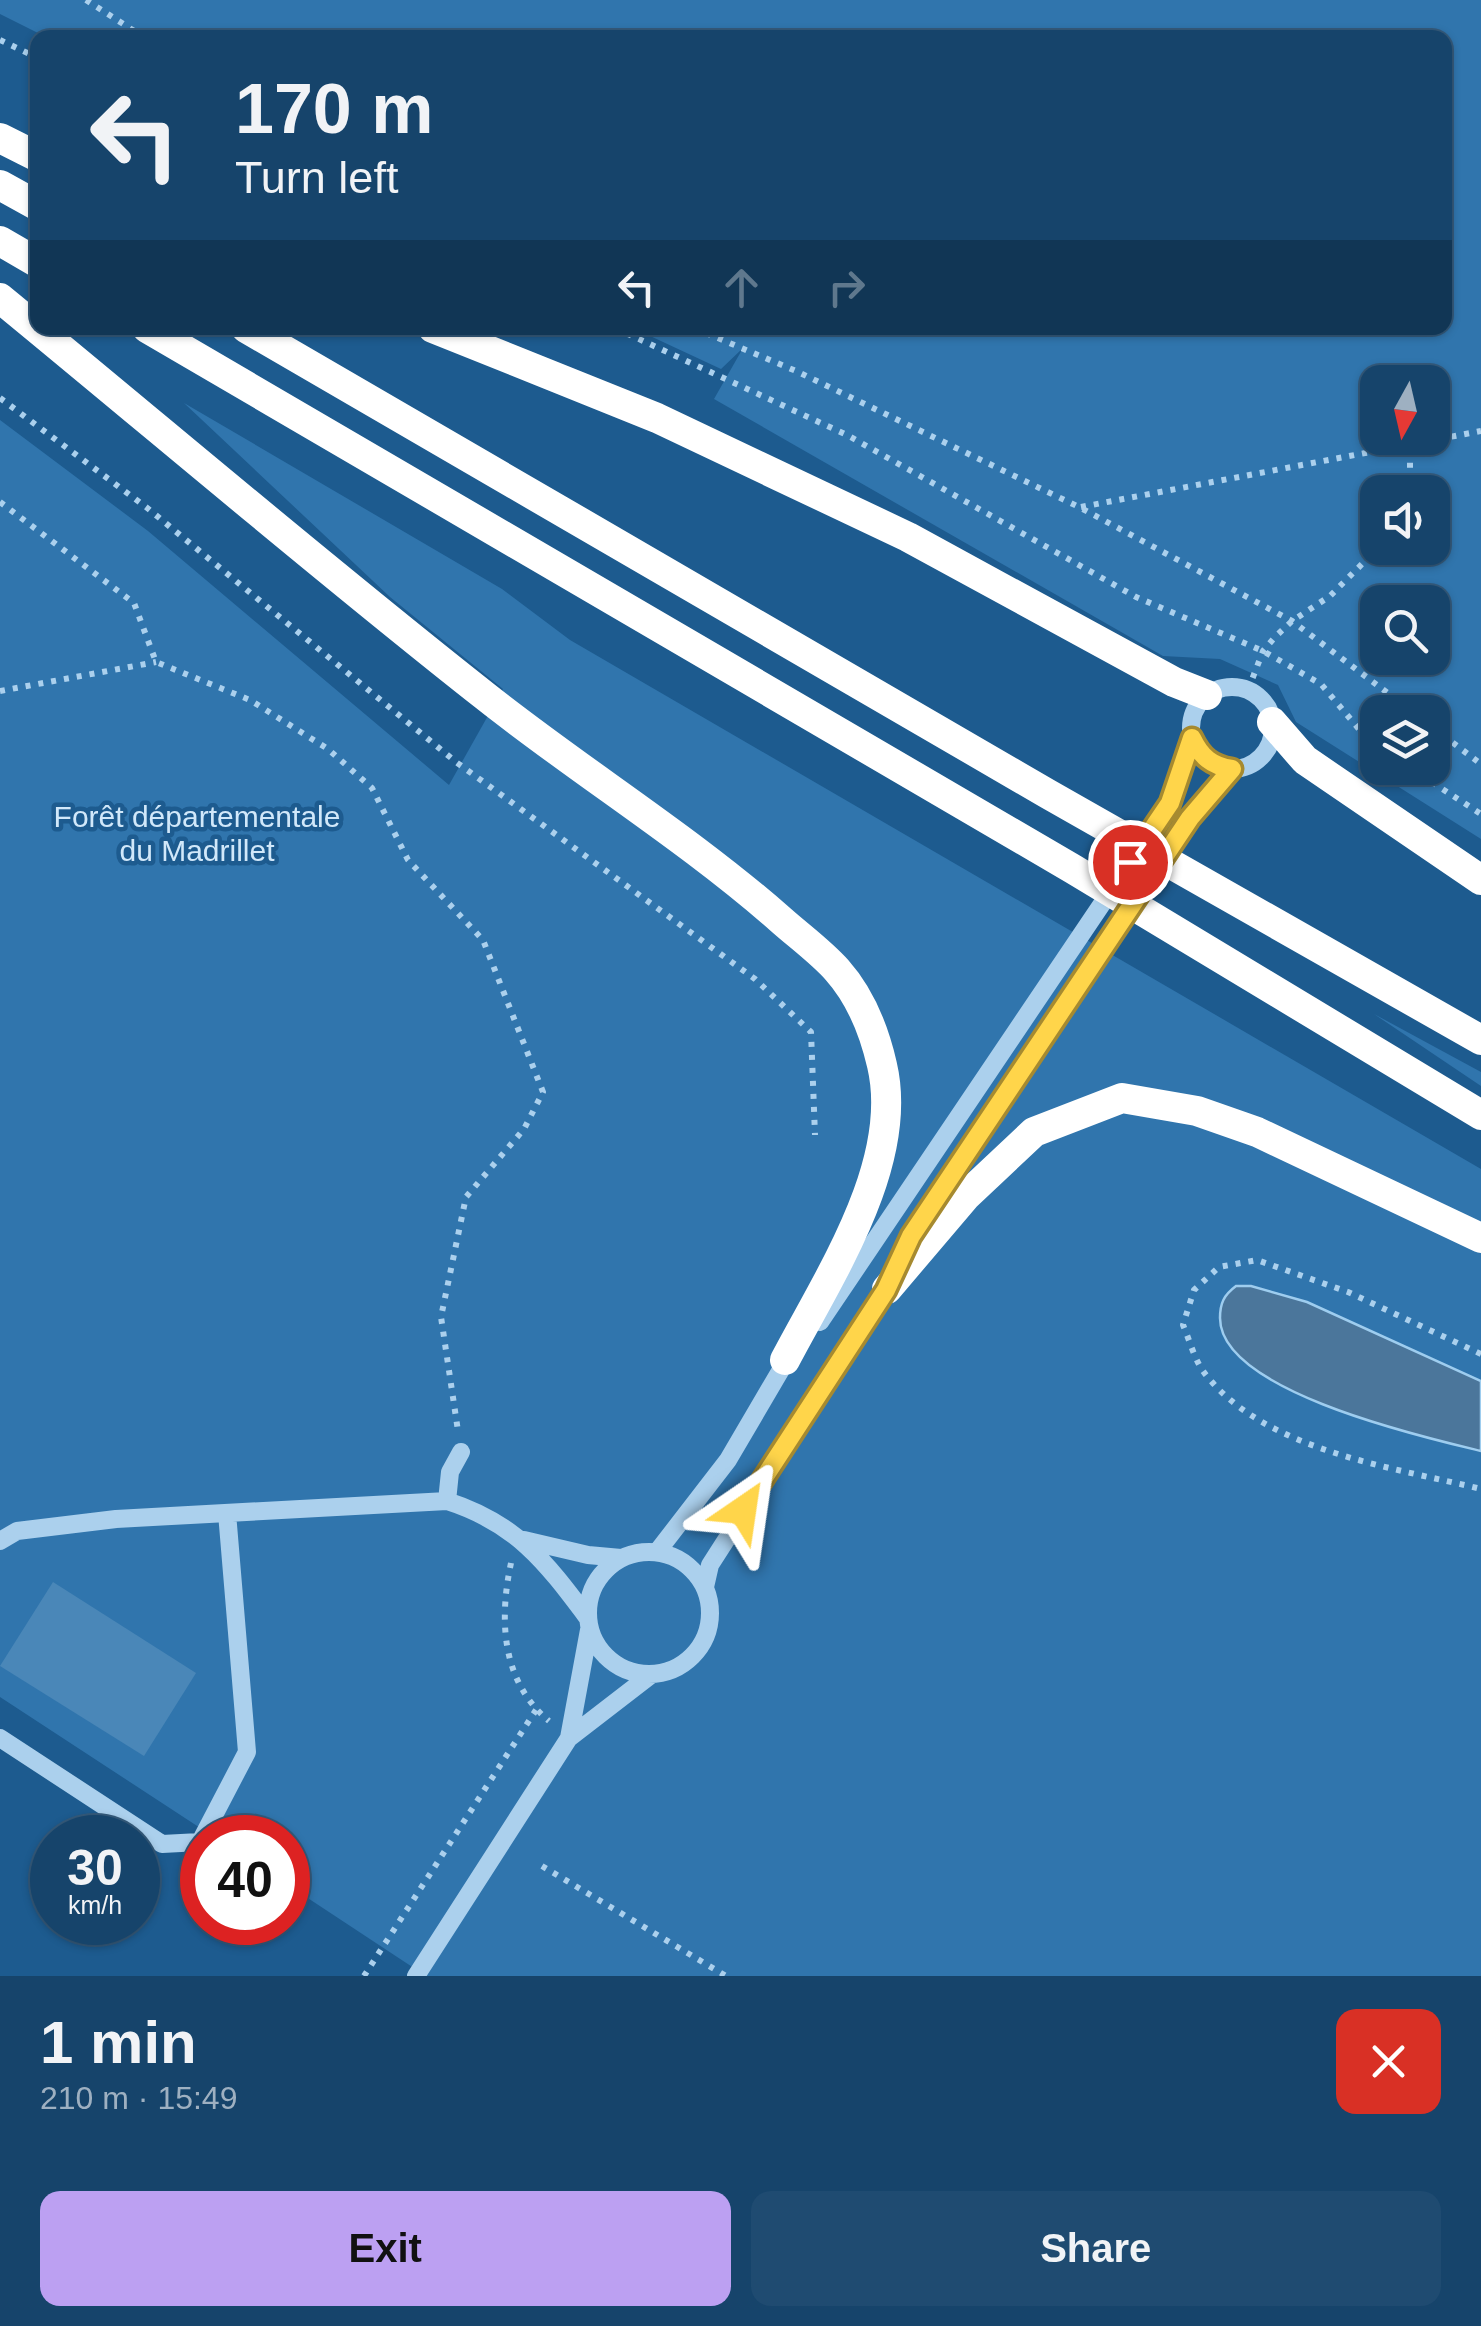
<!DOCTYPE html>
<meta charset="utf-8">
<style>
:root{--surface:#16446b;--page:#1f4b71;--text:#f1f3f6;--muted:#9eb0c1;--line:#355c7e;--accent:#bca0f2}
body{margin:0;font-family:Arial,sans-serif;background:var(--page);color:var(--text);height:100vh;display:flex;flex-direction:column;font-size:38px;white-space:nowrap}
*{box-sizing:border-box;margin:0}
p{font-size:32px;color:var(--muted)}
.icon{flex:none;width:55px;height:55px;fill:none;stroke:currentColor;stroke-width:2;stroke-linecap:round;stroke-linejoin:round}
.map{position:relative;height:1976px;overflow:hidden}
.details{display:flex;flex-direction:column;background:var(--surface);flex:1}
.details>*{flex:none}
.top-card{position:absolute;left:30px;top:30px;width:1422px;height:305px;border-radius:20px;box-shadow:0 2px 8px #0004,0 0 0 2px var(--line);background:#16446b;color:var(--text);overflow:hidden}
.needle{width:65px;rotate:188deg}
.fabs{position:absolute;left:1360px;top:365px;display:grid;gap:20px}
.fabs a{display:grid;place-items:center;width:90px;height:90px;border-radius:20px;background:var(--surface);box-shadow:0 2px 8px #0004,0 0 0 2px var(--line);font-size:50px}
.speed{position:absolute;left:30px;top:1815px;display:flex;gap:20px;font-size:50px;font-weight:700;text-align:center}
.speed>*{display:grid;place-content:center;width:130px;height:130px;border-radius:50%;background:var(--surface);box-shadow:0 2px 8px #0004,0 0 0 2px var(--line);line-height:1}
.speed small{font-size:25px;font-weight:400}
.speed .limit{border:15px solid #d22;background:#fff;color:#111}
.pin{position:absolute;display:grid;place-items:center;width:85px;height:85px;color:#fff;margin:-42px;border:5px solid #fff;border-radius:50%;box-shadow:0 2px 10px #0007}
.me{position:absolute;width:110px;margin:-55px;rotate:32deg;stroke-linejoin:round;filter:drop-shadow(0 0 8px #0008)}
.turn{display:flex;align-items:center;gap:35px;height:210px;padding:0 40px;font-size:45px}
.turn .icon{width:130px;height:130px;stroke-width:2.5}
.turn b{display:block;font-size:70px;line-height:85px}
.lanes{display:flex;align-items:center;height:95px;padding:0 40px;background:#0003;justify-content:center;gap:50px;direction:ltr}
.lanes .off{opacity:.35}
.round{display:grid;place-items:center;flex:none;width:105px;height:105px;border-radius:20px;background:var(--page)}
.head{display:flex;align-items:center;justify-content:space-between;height:170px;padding:0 40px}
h1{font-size:60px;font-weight:600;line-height:75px}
.cta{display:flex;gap:20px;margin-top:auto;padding:20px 40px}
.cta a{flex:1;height:115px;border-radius:20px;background:var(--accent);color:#111;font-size:40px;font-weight:600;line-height:115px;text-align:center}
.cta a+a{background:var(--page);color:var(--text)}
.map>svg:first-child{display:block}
.green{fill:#3075ad;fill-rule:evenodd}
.water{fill:#4b769b;stroke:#9ecdef;stroke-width:2.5}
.building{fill:#4a87b8}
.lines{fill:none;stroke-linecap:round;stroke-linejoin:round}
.path{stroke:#abd0ed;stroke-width:6;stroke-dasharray:5 8;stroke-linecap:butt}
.minor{stroke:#abd0ed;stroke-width:18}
.highway{stroke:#fff;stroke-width:30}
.route-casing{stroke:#a68a30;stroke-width:25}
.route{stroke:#ffd54a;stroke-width:18}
.labels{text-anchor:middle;stroke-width:9;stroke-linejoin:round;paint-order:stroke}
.park-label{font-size:30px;fill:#d1e8fa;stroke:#1d5b8f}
</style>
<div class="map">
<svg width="1481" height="1976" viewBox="0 0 1481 1976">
<rect width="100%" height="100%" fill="#1d5b8f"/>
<!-- green -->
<path class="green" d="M0,0H1481V839L1296,722L1278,685L1220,659L1163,656L714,399L743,348L721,369L633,328H1445V38H48L0,14ZM1378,382H1432V438H1378ZM1378,492H1432V548H1378ZM1378,602H1432V658H1378ZM1432,712V768H1378V712Z
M184,403L502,589L570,640L1481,1169V1381L1307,1302L1413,1434L1481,1451V1976H426L288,1885V1838L214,1837L0,1697V420L148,531L449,785L503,689L390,597Z
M1374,1014L1481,1072V1086Z"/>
<!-- water -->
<path class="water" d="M1236,1286H1251L1307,1302L1481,1381V1451C1423,1437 1220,1391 1220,1318C1220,1303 1224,1295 1236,1286Z"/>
<!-- building -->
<path class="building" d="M53,1582L196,1673L144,1756L0,1666Z"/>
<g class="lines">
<!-- path -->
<path class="path" d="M86,0L145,38
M0,40L38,58
M615,328L847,435L1136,597L1263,651L1321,684L1369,741L1378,747
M694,328L796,371L1079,507L1292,621L1413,712
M0,398L146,507L456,762L755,979L811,1032L815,1135
M1401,492L1410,470V444
M0,502L134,603L156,662L250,700L328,749L372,788L408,860L483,940L543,1092L524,1129L466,1197L441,1317L458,1431
M1081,507L1481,431
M1248,690L1263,651L1275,637L1292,621L1330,596L1378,548
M0,691L156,662
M1432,727L1481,764
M1410,768L1481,814
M1481,1354L1348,1292L1257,1260L1219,1267L1194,1290L1183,1325C1190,1341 1195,1362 1206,1375C1266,1451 1392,1467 1481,1489
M511,1563C499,1619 501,1681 549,1721
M542,1866L726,1976
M364,1976L536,1710"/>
<!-- minor -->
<path class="minor" d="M1191 728a41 41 0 1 1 82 0a41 41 0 1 1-82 0Z
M820,1322L1170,803L1192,738
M447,1501L450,1472L461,1452
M524,1540L588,1555L621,1558
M0,1541L17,1531L116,1519L447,1501C516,1523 545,1561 587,1617
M588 1613a61 61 0 1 1 122 0a61 61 0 1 1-122 0Z
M657,1552L728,1460L789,1356
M705,1587L710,1565L887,1289L911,1235L1190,818L1233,769
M0,1738L162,1844L200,1842L247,1752L227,1513
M569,1738L589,1630
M416,1976L569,1738L652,1674"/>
<!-- highway -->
<path class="highway" d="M0,138L38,157
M0,185L38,206
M0,241L38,263
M0,298C162,431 321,567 485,696C582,773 688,838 781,920C799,936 821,952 837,970C861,997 874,1030 882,1065C905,1163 829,1276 785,1360
M147,328L1073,869L1481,1115
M246,328L1048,794L1481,1040
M433,328L657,418L908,537L1174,682L1207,695
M1272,722L1305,760L1481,880
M887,1289L966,1196L1034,1132L1122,1098L1197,1111L1257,1132L1481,1238"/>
</g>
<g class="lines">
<!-- route casing -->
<g class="route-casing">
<path id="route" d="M743,1510L886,1290L911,1236L1190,818L1232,769C1212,766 1201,757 1192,738L1170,803L1130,862"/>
</g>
<!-- route -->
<use href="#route" class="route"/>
</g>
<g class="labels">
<!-- park labels -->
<g class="park-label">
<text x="197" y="827">Forêt départementale<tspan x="197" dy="34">du Madrillet</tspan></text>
</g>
</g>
</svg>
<div class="fabs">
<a><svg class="needle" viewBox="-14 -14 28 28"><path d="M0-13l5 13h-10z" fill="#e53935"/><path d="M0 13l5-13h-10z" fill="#9eb0c1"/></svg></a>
<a><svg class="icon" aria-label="sound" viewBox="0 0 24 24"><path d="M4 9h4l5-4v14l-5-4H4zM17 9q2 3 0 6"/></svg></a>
<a><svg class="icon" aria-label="search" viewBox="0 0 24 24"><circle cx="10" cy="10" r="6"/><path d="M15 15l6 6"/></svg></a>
<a><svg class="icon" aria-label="layers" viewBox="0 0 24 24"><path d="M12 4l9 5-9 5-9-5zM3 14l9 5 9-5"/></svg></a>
</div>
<div class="speed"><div>30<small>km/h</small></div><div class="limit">40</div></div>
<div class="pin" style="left:1130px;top:862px;background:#d93025"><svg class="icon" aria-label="arrive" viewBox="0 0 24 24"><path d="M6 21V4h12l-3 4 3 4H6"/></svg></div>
<svg class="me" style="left:743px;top:1510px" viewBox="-20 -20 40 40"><path d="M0-17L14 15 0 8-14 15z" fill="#ffd54a" stroke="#fff" stroke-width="4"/></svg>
<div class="top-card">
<div class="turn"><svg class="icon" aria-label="left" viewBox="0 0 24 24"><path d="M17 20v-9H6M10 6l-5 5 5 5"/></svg><div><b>170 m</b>Turn left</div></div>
<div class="lanes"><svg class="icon" aria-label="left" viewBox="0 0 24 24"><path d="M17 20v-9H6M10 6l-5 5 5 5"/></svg><svg class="icon off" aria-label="ahead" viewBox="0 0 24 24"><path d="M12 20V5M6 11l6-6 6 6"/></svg><svg class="icon off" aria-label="right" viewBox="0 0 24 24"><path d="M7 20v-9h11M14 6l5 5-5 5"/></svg></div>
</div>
</div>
<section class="details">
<div class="head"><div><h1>1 min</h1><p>210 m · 15:49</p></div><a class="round" style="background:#d93025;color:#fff"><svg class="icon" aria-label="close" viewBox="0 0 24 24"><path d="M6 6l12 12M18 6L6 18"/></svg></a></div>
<div class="cta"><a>Exit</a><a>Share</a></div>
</section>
